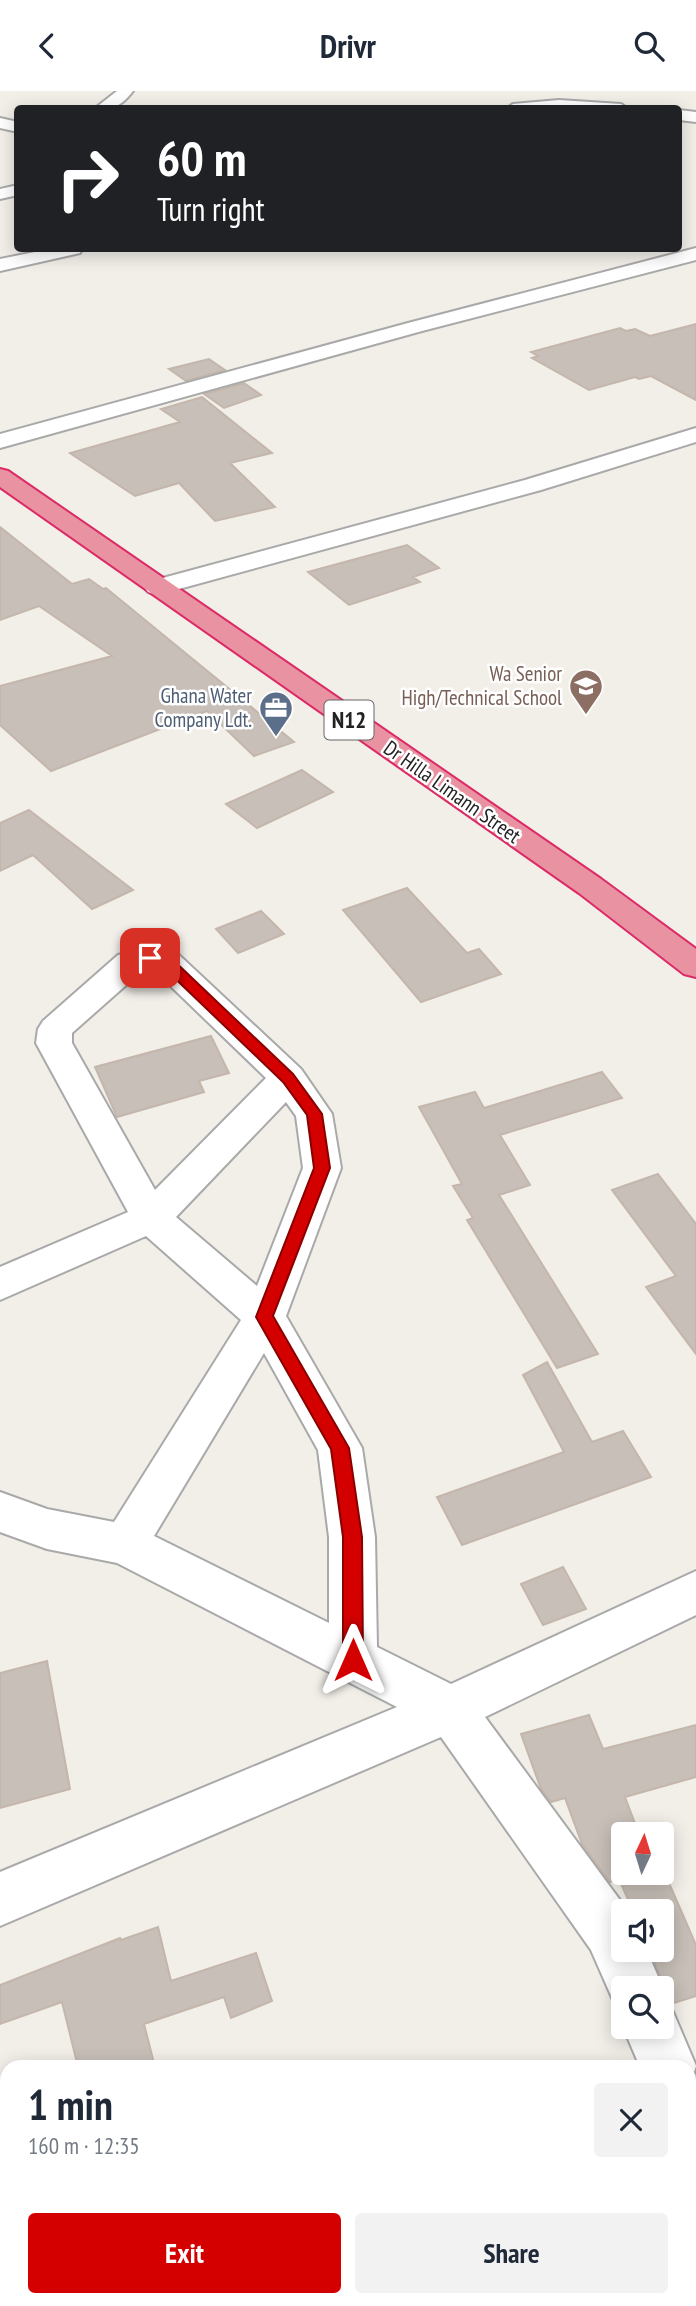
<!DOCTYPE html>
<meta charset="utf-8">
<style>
:root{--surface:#fff;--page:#f2f2f3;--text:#1f2937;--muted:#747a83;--accent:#d40000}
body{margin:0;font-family:"PT Sans Narrow",sans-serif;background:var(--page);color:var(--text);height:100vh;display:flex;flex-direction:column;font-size:26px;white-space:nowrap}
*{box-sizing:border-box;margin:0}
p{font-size:23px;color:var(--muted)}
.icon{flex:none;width:38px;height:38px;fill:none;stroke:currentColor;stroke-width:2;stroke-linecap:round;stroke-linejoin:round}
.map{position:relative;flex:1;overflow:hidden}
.sheet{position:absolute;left:0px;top:1969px;width:696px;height:247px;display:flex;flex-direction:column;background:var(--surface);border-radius:21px 21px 0 0;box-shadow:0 4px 18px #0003}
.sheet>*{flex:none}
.banner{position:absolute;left:14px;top:14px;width:668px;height:147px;border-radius:7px;box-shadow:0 4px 18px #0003;background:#202124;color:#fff;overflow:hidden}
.needle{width:46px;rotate:4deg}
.buttons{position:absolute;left:611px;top:1731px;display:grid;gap:14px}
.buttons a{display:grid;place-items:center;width:63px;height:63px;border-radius:7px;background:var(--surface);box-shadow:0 4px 18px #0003;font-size:35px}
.pin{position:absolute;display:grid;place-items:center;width:60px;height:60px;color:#fff;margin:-30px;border-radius:14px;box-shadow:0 4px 10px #0006}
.me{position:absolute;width:77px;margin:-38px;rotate:0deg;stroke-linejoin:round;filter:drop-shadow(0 0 5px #0008)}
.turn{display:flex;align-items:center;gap:24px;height:147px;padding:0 28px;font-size:32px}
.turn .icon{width:91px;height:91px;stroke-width:2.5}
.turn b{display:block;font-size:49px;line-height:60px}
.round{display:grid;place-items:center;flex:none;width:74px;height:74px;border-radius:7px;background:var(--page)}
.overview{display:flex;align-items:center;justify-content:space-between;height:119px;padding:0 28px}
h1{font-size:42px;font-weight:700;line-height:52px}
.action{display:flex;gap:14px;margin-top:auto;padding:14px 28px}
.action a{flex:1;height:80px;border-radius:7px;background:var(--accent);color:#fff;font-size:28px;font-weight:700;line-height:80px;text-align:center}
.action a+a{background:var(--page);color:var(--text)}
header{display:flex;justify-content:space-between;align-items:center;height:91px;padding:0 28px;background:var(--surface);font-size:32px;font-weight:700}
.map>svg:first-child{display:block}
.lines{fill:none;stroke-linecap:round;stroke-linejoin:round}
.stream{fill:#aad3df;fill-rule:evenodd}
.building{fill:#c7bfb8;stroke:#c4b6ab;stroke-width:2}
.minor-casing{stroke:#a9a9a9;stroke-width:4}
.highway-casing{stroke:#dc2a67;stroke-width:4}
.minor{fill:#fff;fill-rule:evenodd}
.highway{fill:#e892a2;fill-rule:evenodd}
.route{fill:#d40000;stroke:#8a0000;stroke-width:2}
.labels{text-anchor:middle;stroke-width:5;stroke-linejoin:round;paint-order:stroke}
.far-education-label{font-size:21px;fill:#785e54;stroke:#fff;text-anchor:end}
.far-service-label{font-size:21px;fill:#4e5e75;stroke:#fff;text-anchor:end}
.far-street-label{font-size:21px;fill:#222;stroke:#fff}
.shield{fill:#fff;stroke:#646464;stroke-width:2}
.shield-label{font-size:23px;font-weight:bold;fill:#222}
</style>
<header><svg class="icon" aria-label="back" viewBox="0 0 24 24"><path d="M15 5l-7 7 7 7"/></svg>Drivr<svg class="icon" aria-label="search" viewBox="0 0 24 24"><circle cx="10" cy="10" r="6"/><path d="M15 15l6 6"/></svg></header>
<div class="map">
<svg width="696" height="2215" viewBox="0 0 696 2215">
<rect width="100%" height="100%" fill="#f2efe9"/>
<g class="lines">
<!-- stream -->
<path class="stream" d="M696,1971V1991L690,1993V1976H686Z
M7,2130V2153L0,2156V2133Z"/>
</g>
<!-- building -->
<path class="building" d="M696,233V309L651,285L639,288L635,286L589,299L532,267L538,265L531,261L620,237L626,240L635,238L650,245Z
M209,268L225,279L186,290L169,278Z
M244,292L261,304L224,317L204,303Z
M202,306L272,362L230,372L275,416L215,430L179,392L135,405L70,362L180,331L161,318Z
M0,436L72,493L89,488L103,498L106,497L294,651L254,665L207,620L51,680L0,634V595L112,565L39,515L0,529Z
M407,454L439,477L413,486L420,491L349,514L308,481Z
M302,679L333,701L257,737L226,713Z
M29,719L133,799L92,818L33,764L0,780V732Z
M407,797L467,862L479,858L501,883L421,911L343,819Z
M261,820L284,843L238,862L216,838Z
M211,945L229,982L199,990L204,1001L117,1026L95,976Z
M602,981L622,1007L500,1044L530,1094L499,1104L598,1263L557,1277L467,1129L473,1127L453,1095L462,1093L419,1016L475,1001L484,1017Z
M658,1083L696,1133V1263L646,1196L676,1185L612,1099Z
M547,1271L592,1351L623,1340L651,1386L462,1454L437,1406L564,1361L523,1284Z
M563,1476L586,1518L543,1534L521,1493Z
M47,1570L70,1698L0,1717V1582Z
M589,1624L603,1658L696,1634V1686L625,1706L639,1743H623V1782H654L657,1788L666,1785L696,1854V1905L671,1913L662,1909L665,1896L649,1858H662V1820H633L619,1788L610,1791L582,1753L565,1707L551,1711L541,1698L521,1643Z
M158,1836L171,1890L256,1862L272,1910L231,1927L224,1906L144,1933L155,1976H78L62,1911L0,1933V1894L120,1847L121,1849Z"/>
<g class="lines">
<!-- minor casing -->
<g class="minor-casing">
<path id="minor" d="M117,0H133C121,16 113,18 94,18Z
M559,9L621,13L628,18H506L513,13Z
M679,19L696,21V31L679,29Z
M0,27L18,31V41L0,37Z
M18,94V104L0,108V98Z
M696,157V169L422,240L0,357V343L408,232Z
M50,158H82L80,162L0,180V168Z
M696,337V351L541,399L157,504L148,501L144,496L148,491L525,389Z
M150,856L179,864L301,978L332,1023L341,1077L286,1225L362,1357L375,1446L377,1556L451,1593L696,1480V1524L485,1626L628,1820H623V1858H646L663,1897L662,1900V1897H623V1920L616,1916L591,1859L441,1646L0,1835V1781L397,1616L117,1472L47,1458L0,1441V1401L47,1418L114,1431L241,1229L146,1145L0,1209V1176L128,1121L36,952L38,938L43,930L118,864ZM149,878L155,880L266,987L155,1099L72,952V942L142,880ZM286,1011L296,1025L303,1077L257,1195L176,1126ZM264,1262L318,1359L329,1446V1532L154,1445Z
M662,1912L671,1916L696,1975L690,1993V1976H640L623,1936H662Z
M690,2027L696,2029V2115L690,2112Z"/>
</g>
<!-- highway casing -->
<g class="highway-casing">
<path id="highway" d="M0,378L8,380L601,788L696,858V886L684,883L579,802L0,396Z"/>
</g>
<!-- minor -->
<use href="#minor" class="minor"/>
<!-- highway -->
<use href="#highway" class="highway"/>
</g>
<!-- route -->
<path class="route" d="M150,862L172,868L293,983L322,1023L330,1077L273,1225L349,1357L362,1446L363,1569L360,1575L353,1578L346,1575L343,1569V1446L331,1358L256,1226L314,1077L307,1024L283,991L162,875L145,870V864Z"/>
<!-- icons -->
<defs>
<g id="school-pin" transform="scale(1.75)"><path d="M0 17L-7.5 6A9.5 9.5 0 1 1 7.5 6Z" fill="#8d6e63" stroke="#fff"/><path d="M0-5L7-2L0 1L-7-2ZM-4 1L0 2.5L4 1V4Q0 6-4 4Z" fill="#fff"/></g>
<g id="office-pin" transform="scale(1.75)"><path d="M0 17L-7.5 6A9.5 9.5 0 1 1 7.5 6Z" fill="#5c6f8a" stroke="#fff"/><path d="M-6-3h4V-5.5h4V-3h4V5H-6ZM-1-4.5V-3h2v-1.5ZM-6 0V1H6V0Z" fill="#fff"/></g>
</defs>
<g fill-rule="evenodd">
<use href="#school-pin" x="586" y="595"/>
<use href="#office-pin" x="276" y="617"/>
</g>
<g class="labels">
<!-- far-education labels -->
<g class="far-education-label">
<text x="562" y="590">Wa Senior<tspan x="562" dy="24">High/Technical School</tspan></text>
</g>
<!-- far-service labels -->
<g class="far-service-label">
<text x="252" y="612">Ghana Water<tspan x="252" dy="24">Company Ldt.</tspan></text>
</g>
<!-- far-street labels -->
<g class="far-street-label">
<text transform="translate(452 701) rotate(35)" y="7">Dr Hilla Limann Street</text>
</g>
<!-- shield labels -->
<rect class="shield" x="324.5" y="609.5" width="49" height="39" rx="5"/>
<g class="shield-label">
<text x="349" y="637">N12</text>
</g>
</g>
</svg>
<div class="buttons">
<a><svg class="needle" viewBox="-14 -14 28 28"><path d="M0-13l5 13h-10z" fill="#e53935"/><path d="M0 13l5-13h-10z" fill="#747a83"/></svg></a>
<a><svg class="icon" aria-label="sound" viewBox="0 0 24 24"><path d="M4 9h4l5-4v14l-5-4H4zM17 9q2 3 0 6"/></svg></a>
<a><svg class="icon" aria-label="search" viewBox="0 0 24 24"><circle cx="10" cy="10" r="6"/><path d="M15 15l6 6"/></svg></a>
</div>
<div class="pin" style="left:150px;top:867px;background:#d93025"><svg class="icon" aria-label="arrive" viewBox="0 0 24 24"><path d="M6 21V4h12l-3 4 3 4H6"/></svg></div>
<svg class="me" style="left:353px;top:1569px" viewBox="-20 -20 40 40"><path d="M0-17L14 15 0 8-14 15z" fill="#d40000" stroke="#fff" stroke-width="4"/></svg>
<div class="banner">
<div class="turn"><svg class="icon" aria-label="right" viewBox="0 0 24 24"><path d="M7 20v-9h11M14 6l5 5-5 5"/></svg><div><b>60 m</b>Turn right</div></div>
</div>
<section class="sheet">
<div class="overview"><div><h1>1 min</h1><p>160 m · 12:35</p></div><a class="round"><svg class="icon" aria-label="close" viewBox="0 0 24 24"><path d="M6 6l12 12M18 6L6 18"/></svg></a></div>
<div class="action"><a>Exit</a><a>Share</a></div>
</section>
</div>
